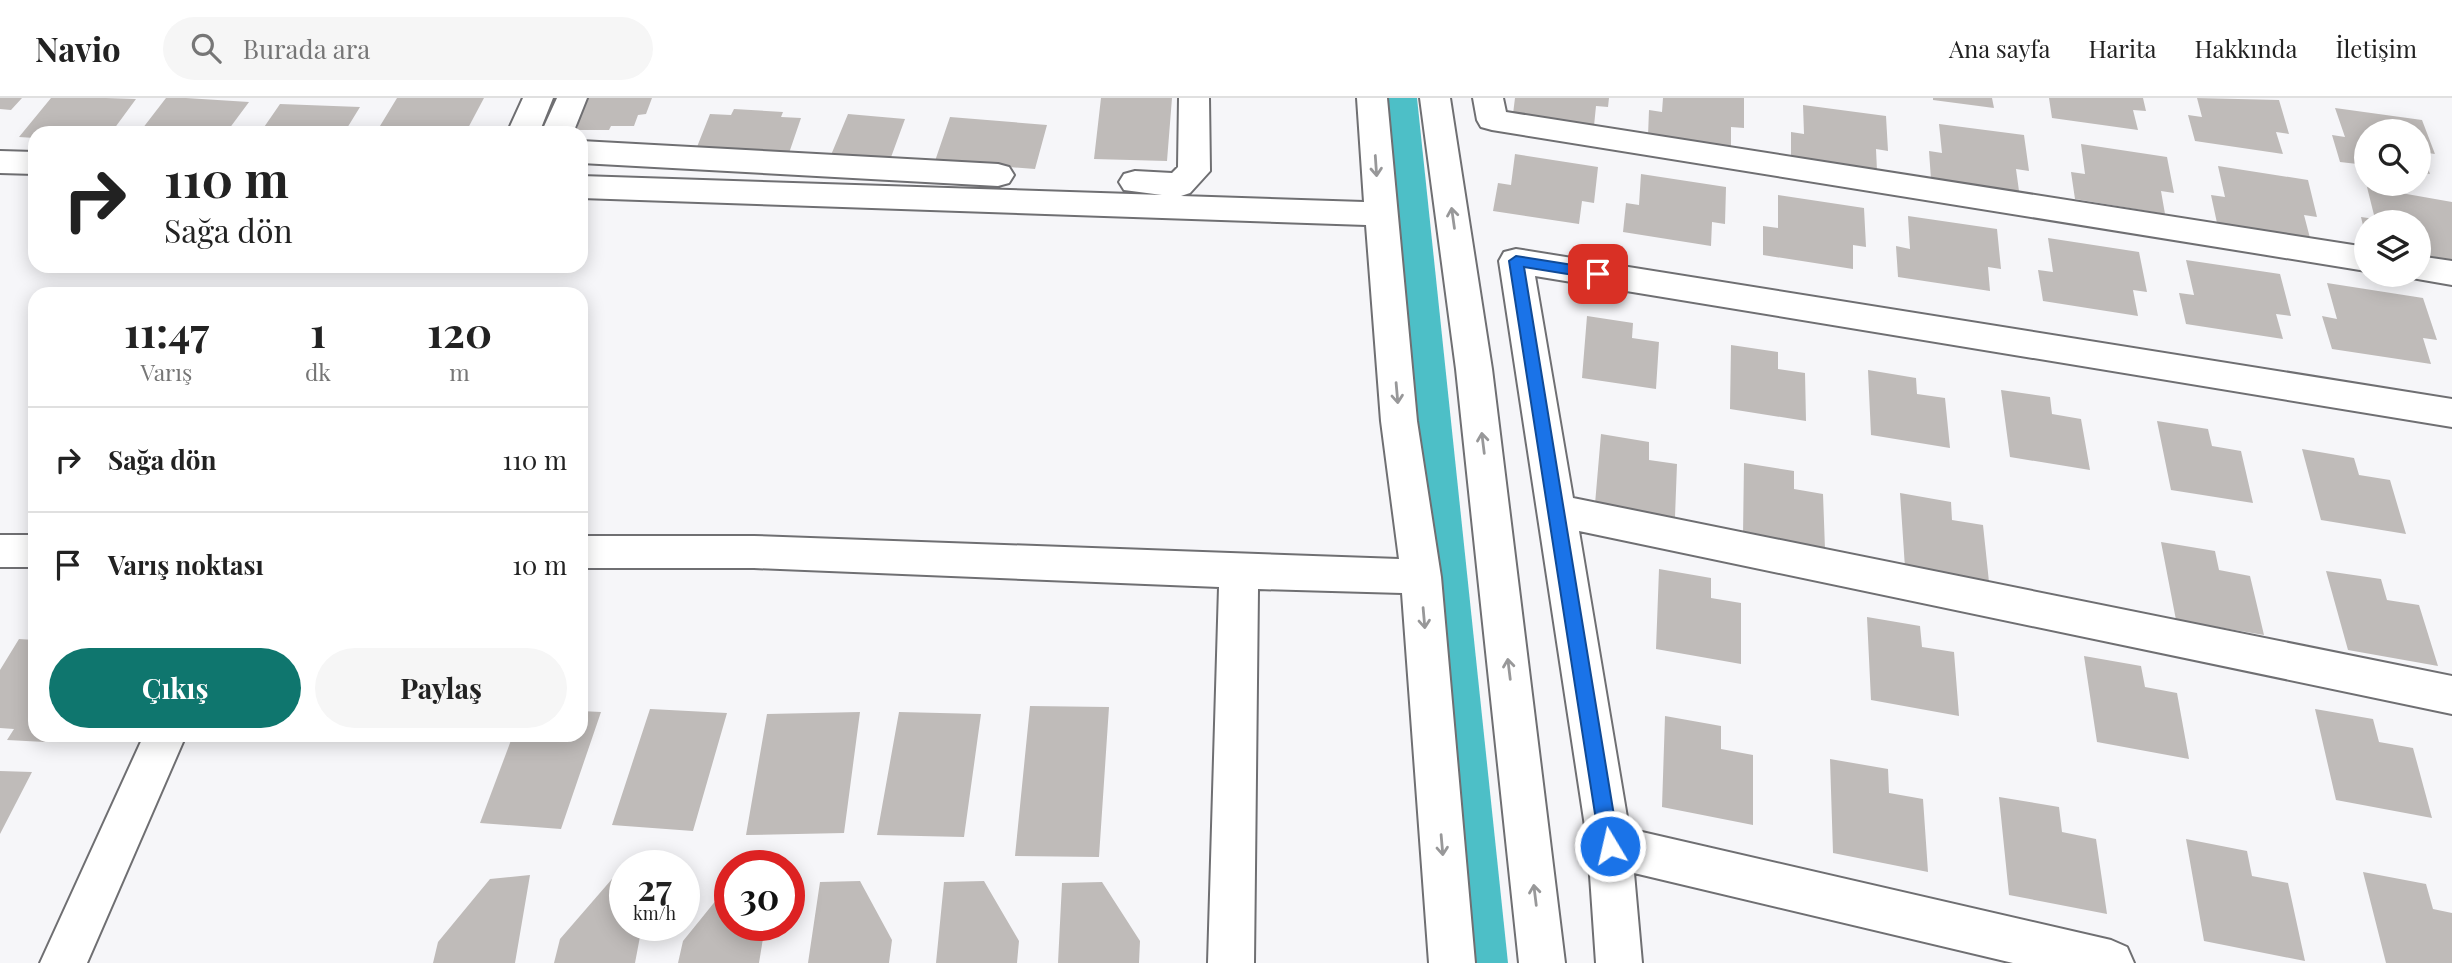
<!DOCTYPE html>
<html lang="tr">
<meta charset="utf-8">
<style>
:root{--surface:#fff;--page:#f6f6f6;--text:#222;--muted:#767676;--line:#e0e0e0;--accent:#0f766e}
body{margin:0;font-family:"Playfair Display",serif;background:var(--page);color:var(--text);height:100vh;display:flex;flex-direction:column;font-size:26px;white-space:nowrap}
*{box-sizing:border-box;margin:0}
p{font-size:23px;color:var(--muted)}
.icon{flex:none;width:38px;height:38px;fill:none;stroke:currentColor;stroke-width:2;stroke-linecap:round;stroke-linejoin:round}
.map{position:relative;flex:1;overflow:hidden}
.panel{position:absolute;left:28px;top:189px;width:560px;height:455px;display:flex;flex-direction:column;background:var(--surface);border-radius:21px;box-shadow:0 4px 18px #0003}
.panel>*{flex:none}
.guide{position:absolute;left:28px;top:28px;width:560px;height:147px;border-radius:21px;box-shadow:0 4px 18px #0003;background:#fff;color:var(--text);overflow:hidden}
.buttons{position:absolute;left:2354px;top:21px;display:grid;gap:14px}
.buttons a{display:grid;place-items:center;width:77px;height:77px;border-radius:50%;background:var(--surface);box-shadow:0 4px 18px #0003;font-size:35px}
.speed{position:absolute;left:609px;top:752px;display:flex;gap:14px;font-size:35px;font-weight:700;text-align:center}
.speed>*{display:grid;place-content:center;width:91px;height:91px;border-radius:50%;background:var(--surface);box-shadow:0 4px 18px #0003;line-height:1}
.speed small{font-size:18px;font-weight:400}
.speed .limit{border:10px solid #d22;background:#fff;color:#111}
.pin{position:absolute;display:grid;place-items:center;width:60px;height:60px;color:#fff;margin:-30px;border-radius:14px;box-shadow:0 4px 10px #0006}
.me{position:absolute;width:77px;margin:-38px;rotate:351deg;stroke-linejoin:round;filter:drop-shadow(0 0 5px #0008)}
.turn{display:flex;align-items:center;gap:24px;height:147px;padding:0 21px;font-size:32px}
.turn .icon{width:91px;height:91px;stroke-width:2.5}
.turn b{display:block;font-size:49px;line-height:60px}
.eta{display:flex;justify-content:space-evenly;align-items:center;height:119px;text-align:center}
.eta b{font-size:42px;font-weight:700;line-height:49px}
.cta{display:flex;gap:14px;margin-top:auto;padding:14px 21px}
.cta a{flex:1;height:80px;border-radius:42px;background:var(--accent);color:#fff;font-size:28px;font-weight:700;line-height:80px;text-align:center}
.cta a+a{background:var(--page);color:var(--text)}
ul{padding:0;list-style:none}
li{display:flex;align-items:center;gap:21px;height:105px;padding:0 21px;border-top:2px solid var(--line)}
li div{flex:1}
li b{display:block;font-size:26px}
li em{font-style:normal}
header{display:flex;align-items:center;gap:42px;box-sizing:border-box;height:98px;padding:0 35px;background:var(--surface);border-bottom:2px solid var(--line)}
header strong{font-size:33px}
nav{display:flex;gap:38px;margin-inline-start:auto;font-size:24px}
.search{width:490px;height:63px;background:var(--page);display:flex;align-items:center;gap:18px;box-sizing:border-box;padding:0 24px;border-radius:38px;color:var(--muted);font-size:26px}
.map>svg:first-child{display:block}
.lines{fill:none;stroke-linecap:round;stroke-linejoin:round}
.canal{fill:#4dbfc7;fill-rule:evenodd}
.building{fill:#bfbbb9}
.minor-casing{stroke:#6f6f72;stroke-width:4}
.minor{fill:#fff;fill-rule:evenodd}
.oneway{stroke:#989899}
.route{fill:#1a73e8;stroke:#114b97;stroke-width:2}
</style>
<header>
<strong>Navio</strong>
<div class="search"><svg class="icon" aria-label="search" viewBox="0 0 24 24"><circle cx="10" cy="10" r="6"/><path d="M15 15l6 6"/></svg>Burada ara</div>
<nav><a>Ana sayfa</a><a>Harita</a><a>Hakkında</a><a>İletişim</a></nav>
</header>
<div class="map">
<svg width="2452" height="865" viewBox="0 0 2452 865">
<rect width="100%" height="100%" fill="#f6f6f9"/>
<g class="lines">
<!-- canal -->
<path class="canal" d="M1383,0H1417L1508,865H1456Z"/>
</g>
<!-- building -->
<path class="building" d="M0,0H22L11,12L0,11Z
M51,0H106L136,1L111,35H35V40L19,39Z
M166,0H186L249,4L226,35H139Z
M397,0H484L467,32L380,28Z
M580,0H652L646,16L638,17L634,28H611L609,32H576L578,28H569Z
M1101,0H1172L1167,63L1094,61Z
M1515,0H1609L1608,9L1596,8L1594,28L1513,16Z
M1663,0H1744V30L1731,29V50L1648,38L1649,12L1662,14Z
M1933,0H1992L1994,10L1933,2Z
M2049,0H2143L2146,13L2133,12L2138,32L2052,20Z
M2197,0L2279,2L2289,36L2276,34L2283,56L2195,43L2188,17L2202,19Z
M280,6L360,9L344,35H260Z
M1803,7L1886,18L1888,53L1876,51L1877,73L1791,61V34L1804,36Z
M2335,10L2422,22L2435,56L2422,54L2430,76L2418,74V33H2366V67L2340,64L2332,37L2345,39Z
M734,11L783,14L781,19L801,20L788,58L695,54L710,16L731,17Z
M848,16L905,21L890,62L831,57Z
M950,19L1047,27L1035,71L935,63Z
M1939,26L2024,37L2029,73L2016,71L2019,93L1931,81L1929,53L1942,55Z
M2081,46L2167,59L2174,95L2161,93L2165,116L2075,101L2071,74L2085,76Z
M1515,56L1598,69L1594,105L1582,103L1579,126L1493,113L1498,85L1511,87Z
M2218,68L2308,82L2317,119L2304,117L2310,140L2217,125L2211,97L2225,99Z
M1641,76L1726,89L1725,126L1712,124L1711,148L1623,134L1626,105L1639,107Z
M2367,89L2452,104V162L2418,156V124H2366L2365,136L2361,119L2375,121Z
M1778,97L1864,110L1866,149L1853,147V171L1763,157V128L1778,130Z
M1908,118L1997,131L2001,171L1988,169L1990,193L1898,179L1896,148L1910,151Z
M2048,140L2139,154L2147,194L2133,192L2138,218L2043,203L2038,172L2053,174Z
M2186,162L2280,176L2291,218L2276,216L2283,241L2186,226L2179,195L2194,197Z
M2327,185L2423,200L2437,242L2423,240L2431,266L2332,251L2322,218L2337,221Z
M1587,218L1633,225L1632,240L1659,244L1656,291L1582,280Z
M1731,247L1778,254V271L1805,275L1806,323L1730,311Z
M1868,272L1916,280L1917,296L1945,300L1950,350L1871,337Z
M2001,292L2050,299L2052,316L2081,321L2090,372L2010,359Z
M2157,323L2208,331L2212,348L2241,353L2253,405L2171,392Z
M1601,336L1649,344V362L1677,366L1675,419L1595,406Z
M2302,351L2354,360L2359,377L2390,382L2406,436L2321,422Z
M1744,365L1794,373V391L1823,396L1825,451L1743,437Z
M1900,395L1951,404L1952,422L1983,427L1989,484L1905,470Z
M2161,444L2215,453L2219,472L2250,478L2264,537L2176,522Z
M1659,471L1711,480V500L1741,505V566L1656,551Z
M2326,473L2381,481L2387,502L2419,507L2438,568L2348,552Z
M1867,519L1920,528L1922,549L1954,554L1959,618L1871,602Z
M19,541L35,542V637H49L45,644L7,642L14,631L0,630V572Z
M2084,558L2141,568L2145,589L2177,595L2189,661L2097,644Z
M1030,608L1109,609L1099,759L1015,758Z
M650,611L727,615L693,733L612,727Z
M2315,611L2373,621L2379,644L2413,650L2432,720L2336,702Z
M581,613L601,614L561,731L480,725L513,637H581Z
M860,614L844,735L746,737L767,616Z
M899,614L981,616L964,739L877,737Z
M1665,618L1721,628V651L1753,657V727L1662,709Z
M1830,661L1888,671L1889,695L1923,701L1928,774L1833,755Z
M0,673L32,674L0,736Z
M1999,699L2059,709L2062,734L2096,741L2107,816L2009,797Z
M2186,741L2247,753L2252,778L2288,785L2305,863L2204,843Z
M2363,774L2426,786L2433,811L2452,815V865H2386Z
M530,777L515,865H433L438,844L490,781Z
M612,781H625V828H642L635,865H554L560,841Z
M860,783L892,842L889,865H808L820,784Z
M984,783L1019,843L1017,865H936L944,784Z
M1102,784L1140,843L1139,865H1058L1062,785Z
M730,785V828H765L759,865H678L683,843Z"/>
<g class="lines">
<!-- minor casing -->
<g class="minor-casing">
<path id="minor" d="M523,0H553L539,35H507Z
M557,0H587L573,35H541Z
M1179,0H1209L1210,73L1190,95L1181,98L1364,104L1357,0H1387L1417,323L1441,479L1475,865H1429L1402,495L1258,491L1254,865H1208L1219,489L754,470H581V438H754L1399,461L1381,323L1366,127L581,100V78L1162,97L1124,92L1119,84L1124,76L1135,73L1172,75L1178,69Z
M1420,0H1450L1492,271L1565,865H1519L1456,271Z
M1473,0H1503L1506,14L2366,149V173L1492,32L1481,29L1477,22Z
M581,43L998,66L1009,69L1014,77L1009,85L998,88L581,65Z
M0,53L35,54V76L0,75Z
M1516,151L2452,301V329L1535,178L1573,400L2452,578V616L1579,433L1629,731L2111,842L2127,849L2134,865H2013L1634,775L1642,865H1596L1588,748L1499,163L1504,154Z
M2418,158L2452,163V187L2406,179L2405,177H2418Z
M0,437H35V469H0Z
M144,637H186L87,865H40Z"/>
</g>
<!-- minor -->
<use href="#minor" class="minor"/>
</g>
<!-- one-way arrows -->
<defs><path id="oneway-shaft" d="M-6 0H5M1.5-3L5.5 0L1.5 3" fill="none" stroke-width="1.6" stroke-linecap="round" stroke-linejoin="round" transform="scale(1.75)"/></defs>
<g class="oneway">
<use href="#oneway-shaft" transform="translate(1376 68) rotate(86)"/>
<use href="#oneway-shaft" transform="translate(1453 120) rotate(-98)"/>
<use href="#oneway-shaft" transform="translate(1397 295) rotate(85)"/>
<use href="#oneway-shaft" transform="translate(1483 345) rotate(-97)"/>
<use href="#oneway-shaft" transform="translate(1424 520) rotate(85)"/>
<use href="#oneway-shaft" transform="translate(1509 571) rotate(-97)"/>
<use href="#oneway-shaft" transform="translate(1442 747) rotate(85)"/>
<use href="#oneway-shaft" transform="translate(1535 797) rotate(-97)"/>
</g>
<!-- route -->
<path class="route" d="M1516,158L1598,171L1605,176L1598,181L1524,169L1619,748L1616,755L1610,757L1603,755L1600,748L1509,163Z"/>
</svg>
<div class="buttons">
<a><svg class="icon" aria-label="search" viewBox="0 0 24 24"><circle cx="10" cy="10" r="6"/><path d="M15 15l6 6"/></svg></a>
<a><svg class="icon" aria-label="layers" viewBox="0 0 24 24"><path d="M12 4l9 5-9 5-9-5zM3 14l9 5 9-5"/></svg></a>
</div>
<div class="speed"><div>27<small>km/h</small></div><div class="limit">30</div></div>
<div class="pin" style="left:1598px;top:176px;background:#d93025"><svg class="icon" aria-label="arrive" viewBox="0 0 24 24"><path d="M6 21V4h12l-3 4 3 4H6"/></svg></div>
<svg class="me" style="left:1610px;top:748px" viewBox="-20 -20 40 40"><circle r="17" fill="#1a73e8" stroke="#fff" stroke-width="3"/><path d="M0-11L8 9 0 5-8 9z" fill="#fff"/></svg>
<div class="guide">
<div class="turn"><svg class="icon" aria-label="right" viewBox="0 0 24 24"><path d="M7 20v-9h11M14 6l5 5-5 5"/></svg><div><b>110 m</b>Sağa dön</div></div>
</div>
<section class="panel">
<div class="eta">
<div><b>11:47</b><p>Varış</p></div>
<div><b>1</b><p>dk</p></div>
<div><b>120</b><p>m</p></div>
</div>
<ul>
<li><svg class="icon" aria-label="right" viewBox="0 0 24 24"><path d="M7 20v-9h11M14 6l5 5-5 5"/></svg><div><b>Sağa dön</b></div><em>110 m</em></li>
<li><svg class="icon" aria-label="arrive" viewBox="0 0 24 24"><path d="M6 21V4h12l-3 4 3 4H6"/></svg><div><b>Varış noktası</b></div><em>10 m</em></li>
</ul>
<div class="cta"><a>Çıkış</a><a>Paylaş</a></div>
</section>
</div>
